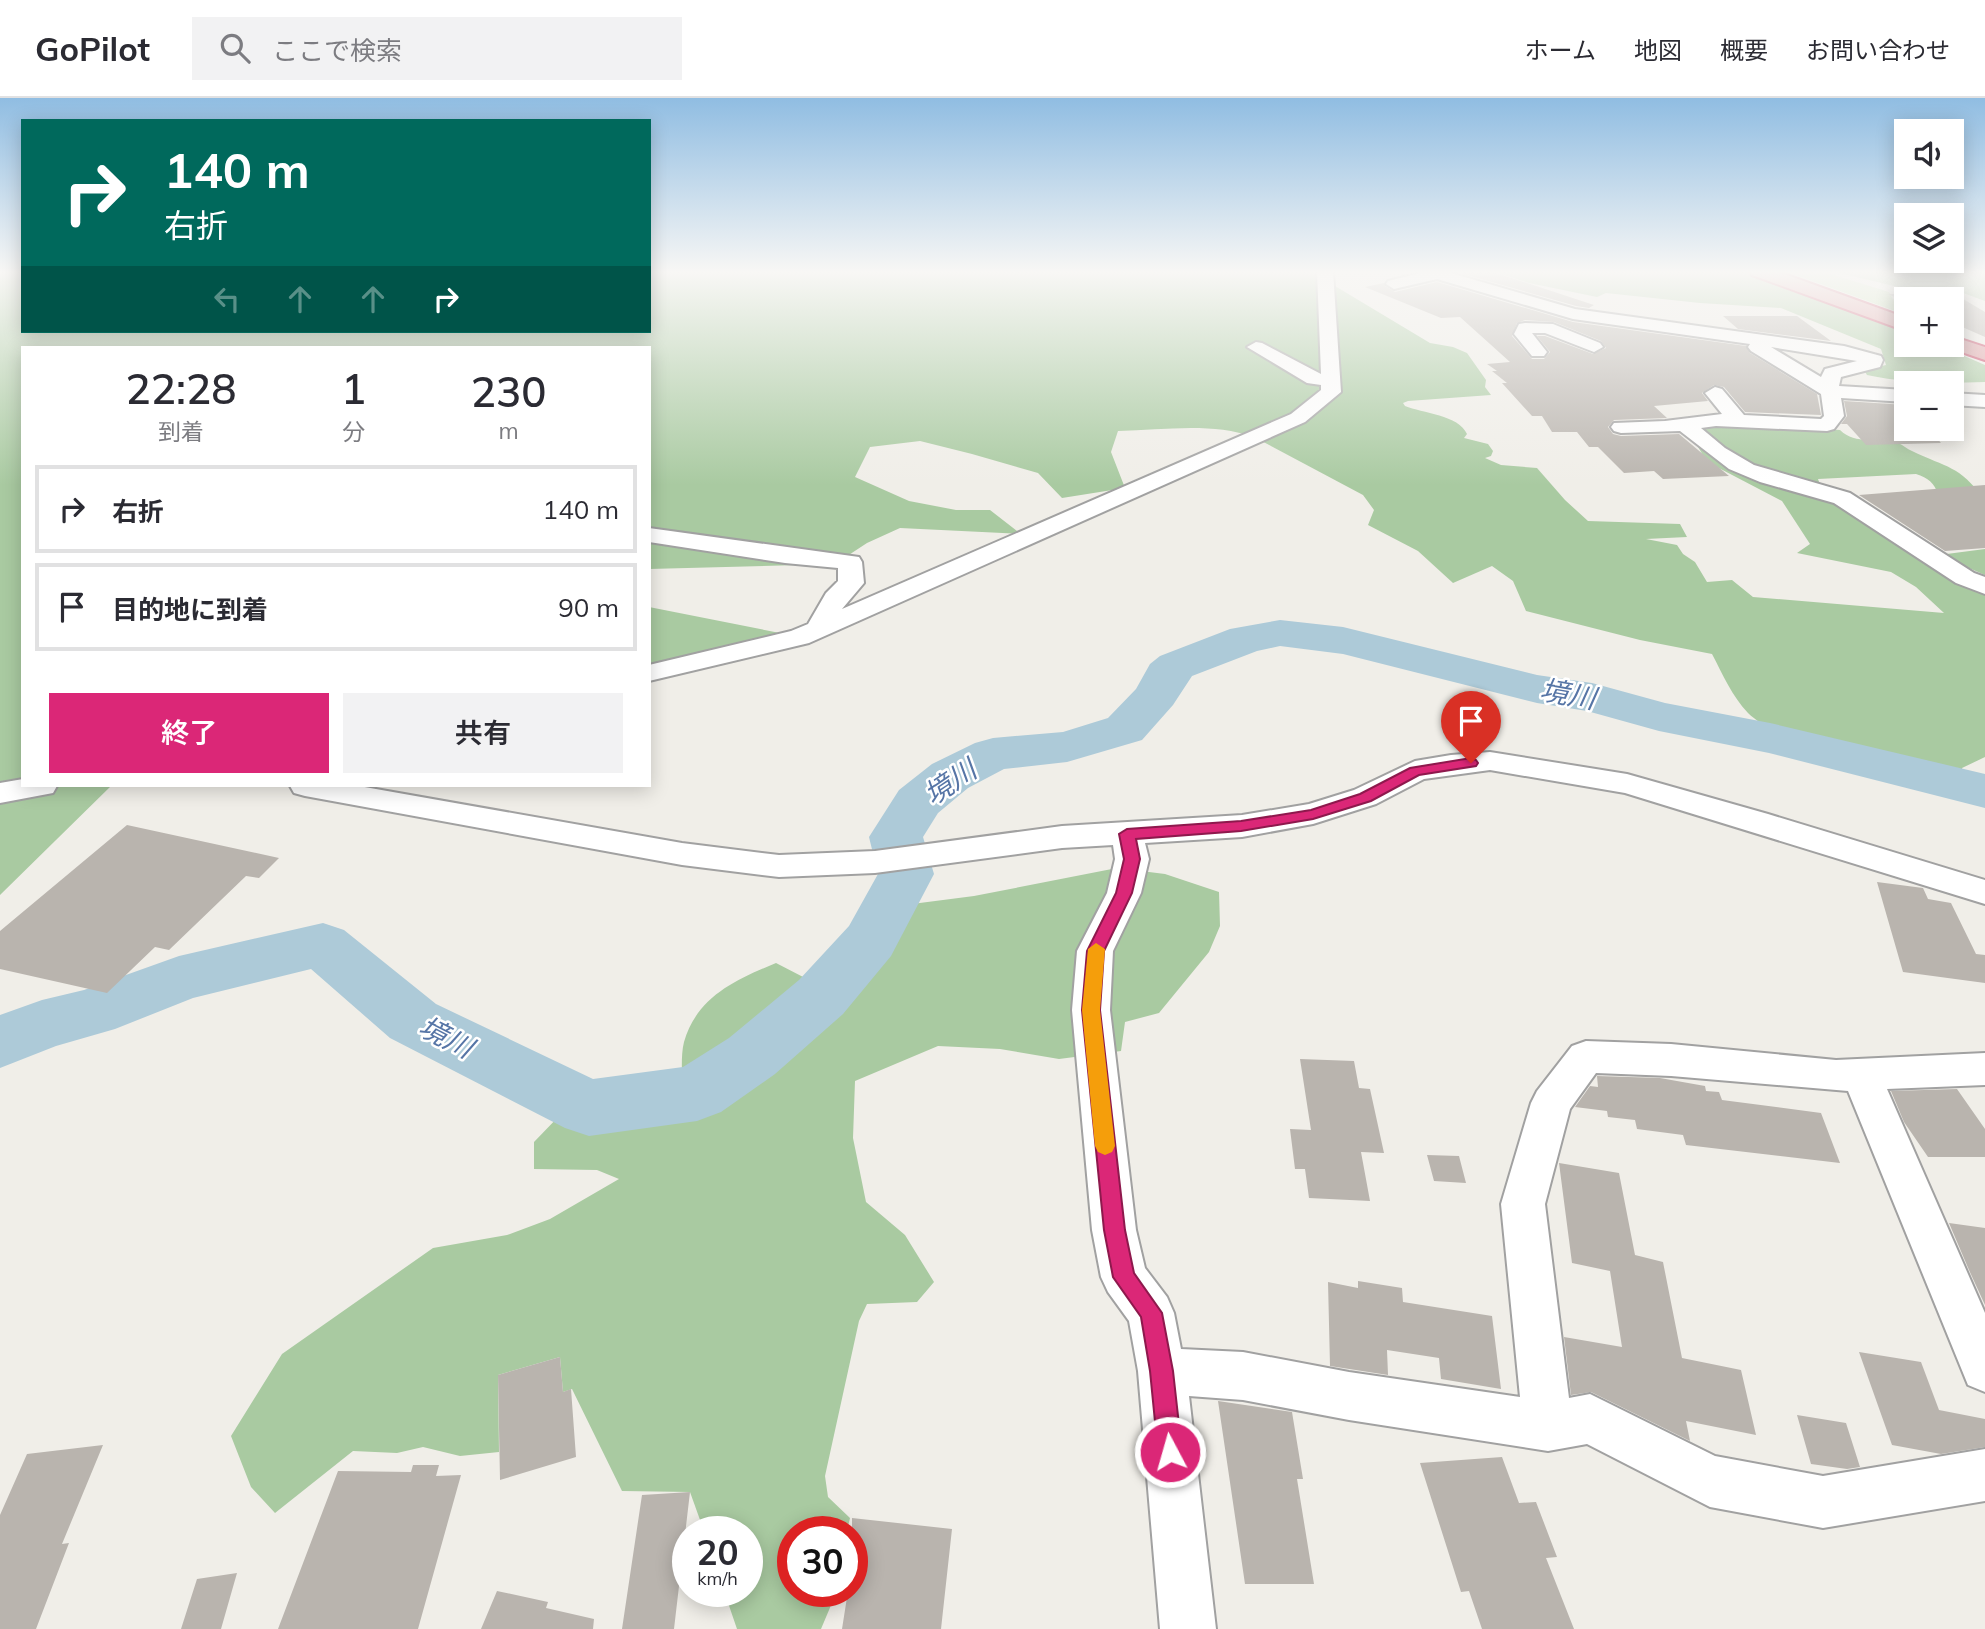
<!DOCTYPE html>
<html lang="ja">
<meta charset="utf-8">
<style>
:root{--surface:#fff;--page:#f2f2f3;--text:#2b2b33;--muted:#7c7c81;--line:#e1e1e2;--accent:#db2777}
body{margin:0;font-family:Mulish,"Noto Sans JP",sans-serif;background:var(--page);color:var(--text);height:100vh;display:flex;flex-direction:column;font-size:26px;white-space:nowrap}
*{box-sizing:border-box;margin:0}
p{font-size:23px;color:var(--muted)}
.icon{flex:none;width:38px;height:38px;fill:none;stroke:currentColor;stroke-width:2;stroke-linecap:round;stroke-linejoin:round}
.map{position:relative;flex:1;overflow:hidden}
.drawer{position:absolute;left:21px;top:248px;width:630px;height:441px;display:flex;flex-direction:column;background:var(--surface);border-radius:0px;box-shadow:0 4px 18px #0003}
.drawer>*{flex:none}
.guide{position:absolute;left:21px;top:21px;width:630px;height:214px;border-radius:0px;box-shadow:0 4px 18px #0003;background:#00695c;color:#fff;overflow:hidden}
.tools{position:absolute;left:1894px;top:21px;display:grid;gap:14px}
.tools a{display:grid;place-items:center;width:70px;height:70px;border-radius:0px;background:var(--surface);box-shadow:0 4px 18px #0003;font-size:35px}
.speed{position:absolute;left:672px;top:1418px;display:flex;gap:14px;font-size:35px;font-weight:700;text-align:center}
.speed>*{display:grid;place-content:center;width:91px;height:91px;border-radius:50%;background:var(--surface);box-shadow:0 4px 18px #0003;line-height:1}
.speed small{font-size:18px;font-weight:400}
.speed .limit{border:10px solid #d22;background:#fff;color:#111}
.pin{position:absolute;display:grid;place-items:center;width:60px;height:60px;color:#fff;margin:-72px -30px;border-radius:50% 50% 50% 0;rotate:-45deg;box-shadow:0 0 7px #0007}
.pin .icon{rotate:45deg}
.me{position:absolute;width:77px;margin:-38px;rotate:354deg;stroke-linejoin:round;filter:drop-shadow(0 0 5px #0008)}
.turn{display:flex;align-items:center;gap:24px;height:147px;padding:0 28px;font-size:32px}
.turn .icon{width:91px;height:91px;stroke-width:2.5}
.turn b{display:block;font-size:49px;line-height:60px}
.lanes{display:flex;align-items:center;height:66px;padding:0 28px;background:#0003;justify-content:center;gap:35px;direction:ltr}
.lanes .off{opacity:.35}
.eta{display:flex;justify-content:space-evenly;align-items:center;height:119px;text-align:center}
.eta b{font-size:42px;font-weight:600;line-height:49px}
.cta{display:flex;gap:14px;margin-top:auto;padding:14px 28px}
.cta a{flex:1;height:80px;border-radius:0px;background:var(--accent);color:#fff;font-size:28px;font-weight:600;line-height:80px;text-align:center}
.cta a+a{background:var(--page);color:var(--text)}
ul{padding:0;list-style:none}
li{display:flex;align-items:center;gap:21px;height:88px;margin:0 14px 10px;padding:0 14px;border:4px solid var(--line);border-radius:0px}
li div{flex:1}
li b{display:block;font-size:26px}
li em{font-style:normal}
header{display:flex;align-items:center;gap:42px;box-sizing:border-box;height:98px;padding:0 35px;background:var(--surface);border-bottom:2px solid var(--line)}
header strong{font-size:33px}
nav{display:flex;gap:38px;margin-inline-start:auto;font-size:24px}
.search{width:490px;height:63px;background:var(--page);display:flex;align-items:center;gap:18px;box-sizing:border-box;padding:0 24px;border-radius:0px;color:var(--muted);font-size:26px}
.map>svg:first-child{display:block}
.grass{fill:#c6e4b4}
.forest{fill:#a9caa1}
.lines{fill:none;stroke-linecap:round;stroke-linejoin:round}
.river{fill:#adcad8;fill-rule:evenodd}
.building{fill:#b9b4ae;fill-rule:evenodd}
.minor-casing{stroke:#a1a1a1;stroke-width:4}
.highway-casing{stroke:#c93a5b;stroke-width:4}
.minor{fill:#fff;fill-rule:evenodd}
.highway{fill:#de989e;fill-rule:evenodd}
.route{fill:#db2777;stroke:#8e194d;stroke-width:2}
.slow{fill:#f59e0b}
.labels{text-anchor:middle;stroke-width:5;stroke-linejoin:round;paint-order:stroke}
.water-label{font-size:28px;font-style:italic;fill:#5675a6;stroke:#fff}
</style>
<header>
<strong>GoPilot</strong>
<div class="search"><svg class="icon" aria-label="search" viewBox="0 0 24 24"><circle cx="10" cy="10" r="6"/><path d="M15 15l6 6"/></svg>ここで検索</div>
<nav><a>ホーム</a><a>地図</a><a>概要</a><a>お問い合わせ</a></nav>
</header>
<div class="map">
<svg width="1985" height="1531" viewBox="0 0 1985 1531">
<rect width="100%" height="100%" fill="#f0eee8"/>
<!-- grass -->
<path class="grass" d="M1785,173H1821L1889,194L1893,201L1906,210V217Z"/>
<!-- forest -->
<path class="forest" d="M0,173H23V233H649V173H1310L1430,245L1453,249L1467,255L1486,282L1485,289L1491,297L1408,303L1403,305L1405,308C1422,315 1459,317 1467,336L1464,340L1488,346L1493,353L1491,358L1485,360L1501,367L1537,370L1565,402L1588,423L1680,426L1687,439L1646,441L1677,447L1683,456L1695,464L1707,484L1732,482L1753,499L1944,515L1916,489L1891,474L1797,455L1810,446L1782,403L1713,367L1704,359L1688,332L1721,324L1840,332C1856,348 1878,338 1898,345C1903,347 1907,351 1912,353C1947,370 1959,367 1984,401L1938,397C1935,385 1928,380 1916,376L1818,381L1822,392L1985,488V659L1962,670L1965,684C1912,671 1784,651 1748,615C1732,598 1723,577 1712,556L1640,542L1526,513L1513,483L1492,468L1453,485L1418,453L1368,427L1374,412L1363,397L1254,339C1211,324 1164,332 1118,333L1111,354L1125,390L1062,400L1038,375L972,356L920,343L870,349L855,379L909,403L956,412H990L1021,436L900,430L867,445L835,466L649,471V250H23V688H111L0,797Z
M1492,173H1752L1906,233V247H1939L1985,267V284C1945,285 1908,286 1867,277L1864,272L1886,267L1881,251L1781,210L1700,205L1606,195L1597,199L1529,185Z
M1831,173H1985V203L1963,195L1911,192Z
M1985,451V477L1939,457Z
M649,509L800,539L649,575Z
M1117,770L1165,776L1219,794L1220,828L1209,854L1159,915L1125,924L1121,953L1059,961L1000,951L938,948L855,983L853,1040L866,1104L905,1137L934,1184L917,1204L867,1206L859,1223L825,1378L828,1399L850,1420L847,1433H793V1493H837L821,1531H737L724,1493H747V1433H704L690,1394L622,1393L572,1291L563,1294L560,1259L498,1277L499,1354L460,1358L423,1349L397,1355L353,1353L275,1415L251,1389L231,1338L282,1256L433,1150L507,1137L550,1121L619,1081L597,1072L534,1071V1044L562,1015L619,986L682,983C682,971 681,956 684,944C697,899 735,882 776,865L807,881L851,886L884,838L912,806L974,798Z"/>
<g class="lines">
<!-- river -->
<path class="river" d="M1280,522L1343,529L1537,577L1592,585L1665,605L1770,625L1985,676V710L1769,655L1659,633L1587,613L1537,605L1343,556L1280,548L1257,553L1192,578L1173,607L1142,642L1067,664L1004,671L968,690L938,715L923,739L934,776L891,858L843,916L775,976L721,1014L697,1023L589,1038L565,1030L390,940L311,871L193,900L115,931L56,948L0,970V917L42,902L84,892L179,858L323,825L344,832L436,906L593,981L683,969L729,940L799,882L849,828L878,776L869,739L899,692L932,666L975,645L993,640L1063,634L1108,620L1136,591L1150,566L1160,558L1230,531Z"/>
</g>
<!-- building -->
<path class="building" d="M1453,173H1490L1594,207L1589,210L1576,208Z
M1437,184L1573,224L1746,248L1750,255L1817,296L1821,317L1745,314L1724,289L1714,287L1702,295L1708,303L1654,308L1667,320L1614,322L1608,329L1613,336L1621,338L1679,336L1729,378L1663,381L1654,373L1624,375L1598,349H1589L1577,334H1552L1542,318H1532L1502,285H1507L1492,273H1497L1487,266L1510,264L1460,219L1441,220L1365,189L1384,185L1385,188L1395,194ZM1525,222L1554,224L1601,243L1606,250L1593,256L1545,238H1537L1550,254L1544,261H1532L1512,238L1517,225Z
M1953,195L1985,214V239L1951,224V201H1906V204L1888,196Z
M1723,218H1797L1831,243L1738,231Z
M1844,303L1906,307V331H1929L1941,345L1866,347L1847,326H1841L1847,318Z
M1985,387V450L1945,453L1859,397Z
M127,727L279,760L259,780L246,778L169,852L155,849L107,895L0,871V833Z
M1877,784L1923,790L1928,801L1951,805L1976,856L1985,857V885L1903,874Z
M1300,961L1354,963L1359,990L1370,991L1384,1055L1361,1054L1370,1103L1309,1100L1305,1071H1295L1290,1031L1311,1032Z
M1597,978L1660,980L1705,988L1706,993L1719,994L1722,1002L1821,1015L1840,1065L1686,1047L1683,1037L1637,1031L1635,1022L1608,1019L1607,1013L1575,1009L1590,988L1598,989Z
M1957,991L1985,1031V1059H1928L1904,1024L1891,993Z
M1427,1057L1459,1058L1466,1085L1434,1083Z
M1559,1065L1619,1075L1635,1157L1663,1164L1682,1260L1741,1272L1756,1337L1686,1323L1690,1343L1591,1294L1571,1297L1564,1239L1622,1249L1610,1173L1572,1165Z
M1949,1125L1985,1130V1207L1969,1172Z
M1358,1183L1402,1190L1403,1204L1492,1218L1501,1291L1441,1281L1439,1260L1387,1252L1388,1277L1330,1268L1328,1184L1358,1190Z
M1859,1254L1921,1264L1939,1312L1985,1321V1349L1941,1356L1892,1347Z
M560,1259L563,1294L571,1291L576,1359L500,1382L498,1277Z
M1218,1303L1292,1314L1303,1381H1297L1314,1486H1245Z
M1797,1317L1846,1325L1860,1369L1847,1371L1811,1366Z
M103,1347L62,1446L69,1445L36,1531H0V1417L27,1356Z
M1502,1359L1519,1405L1536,1404L1557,1459L1546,1460L1574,1531H1482L1469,1493L1461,1494L1420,1365Z
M413,1367H439L436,1378L461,1377L418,1531H278L338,1373L411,1374Z
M690,1394L674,1531H622L642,1397Z
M852,1420L952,1431L941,1531H842L848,1493H852Z
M237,1475L221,1531H181L197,1481Z
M497,1493L548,1504L546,1510L594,1521L593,1531H481Z"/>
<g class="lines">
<!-- minor casing -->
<g class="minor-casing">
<path id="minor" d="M1317,173H1333L1341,294L1305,324L809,545L649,583V567L791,533L808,526L826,495L838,483V470L785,465L649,444V430L859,459L862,464L864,485L842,511L1291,316L1321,292V287L1307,285L1247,249L1256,244L1262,245L1321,276Z
M1418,173H1444L1575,211L1844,248L1881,258L1883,262L1880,269L1841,279L1839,288L1906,292V304L1841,300L1844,318L1834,331L1827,333L1716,328L1701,330L1725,350L1754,367L1850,395L1974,475L1985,479V496L1956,485L1834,405L1760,384L1729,371L1680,333L1621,335L1614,333L1611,329L1614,325L1665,323L1722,316L1705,295L1715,289L1722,291L1744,317L1821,321L1824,318L1821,296L1751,253L1748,249L1750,246L1573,221L1437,181L1394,191L1386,186L1388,183L1420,175ZM1771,249L1857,263L1825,271L1821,279Z
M1525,225L1553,226L1600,245L1603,249L1594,254L1545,235H1532L1547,254L1544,258H1532L1514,236L1519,226Z
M1951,295L1985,297V309L1951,307Z
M1490,654L1627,676L1768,716L1985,782V806L1625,695L1490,672L1424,681L1376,706L1313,726L1242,739L1145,745L1149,761L1141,795L1113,853L1110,912L1136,1132L1145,1170L1167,1199L1174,1215L1181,1251L1243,1254L1349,1274L1520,1299L1501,1106L1531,1005L1537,993L1572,948L1586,943L1671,946L1836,962L1985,955V987L1887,991L1985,1215V1294L1968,1287L1848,993L1671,978L1596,975L1570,1011L1545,1106L1569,1300L1590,1296L1715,1358L1823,1378L1985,1351V1403L1823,1430L1710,1409L1587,1346L1548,1353L1349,1322L1243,1302L1189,1298L1216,1531H1160L1138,1273L1129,1223L1108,1194L1101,1179L1092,1132L1072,912L1077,853L1107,795L1115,761L1113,747L1062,750L875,775L779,779L682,767L305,698L294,695L290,688H359L682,745L779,757L875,753L1062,728L1242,717L1309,706L1354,692L1415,663L1451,657Z
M23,681V688H57L53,695L0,705V685Z"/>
</g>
<!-- highway casing -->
<g class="highway-casing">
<path id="highway" d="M1750,173H1776L1906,220V233L1752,177Z
M1951,238L1985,249V262L1944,248L1951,247Z"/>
</g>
<!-- minor -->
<use href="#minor" class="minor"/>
<!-- highway -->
<use href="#highway" class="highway"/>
</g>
<!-- sky -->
<linearGradient id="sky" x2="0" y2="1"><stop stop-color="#90bde2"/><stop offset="0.45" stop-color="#f8f7f5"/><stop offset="1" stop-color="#f8f7f5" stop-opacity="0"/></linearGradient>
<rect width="1985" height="387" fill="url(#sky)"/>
<!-- route -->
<path class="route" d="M1471,660L1476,662L1478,665L1476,668L1419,677L1371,703L1313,721L1241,733L1136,741L1140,761L1132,795L1104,853L1100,912L1125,1132L1134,1175L1162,1215L1173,1273L1182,1354L1178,1362L1170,1366L1161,1362L1158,1354L1150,1273L1141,1219L1113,1179L1104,1132L1082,912L1087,853L1116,795L1124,761L1119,736L1127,731L1241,723L1311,712L1360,696L1410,670Z"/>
<!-- slow -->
<path class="slow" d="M1096,845L1105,851L1100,912L1115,1048L1112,1054L1105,1057L1098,1054L1095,1048L1082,912L1088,851Z"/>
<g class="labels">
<!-- water labels -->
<g class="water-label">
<text transform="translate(1568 596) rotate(10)" y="10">境川</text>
<text transform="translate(950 684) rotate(-34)" y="10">境川</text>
<text transform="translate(446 939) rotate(27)" y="10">境川</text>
</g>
</g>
</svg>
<div class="tools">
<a><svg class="icon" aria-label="sound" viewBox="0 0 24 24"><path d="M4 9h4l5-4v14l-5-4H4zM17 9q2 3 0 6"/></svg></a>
<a><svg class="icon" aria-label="layers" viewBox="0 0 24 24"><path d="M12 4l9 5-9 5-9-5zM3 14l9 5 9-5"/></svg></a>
<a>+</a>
<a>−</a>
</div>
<div class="speed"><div>20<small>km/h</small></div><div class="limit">30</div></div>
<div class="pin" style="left:1471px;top:665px;background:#d93025"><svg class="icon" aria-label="arrive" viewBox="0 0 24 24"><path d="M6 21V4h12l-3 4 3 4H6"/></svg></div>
<svg class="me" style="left:1170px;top:1354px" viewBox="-20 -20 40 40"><circle r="17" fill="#db2777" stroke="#fff" stroke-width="3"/><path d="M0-11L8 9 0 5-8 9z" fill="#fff"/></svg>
<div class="guide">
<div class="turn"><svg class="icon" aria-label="right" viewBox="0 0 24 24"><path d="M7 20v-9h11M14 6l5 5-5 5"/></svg><div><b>140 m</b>右折</div></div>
<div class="lanes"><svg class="icon off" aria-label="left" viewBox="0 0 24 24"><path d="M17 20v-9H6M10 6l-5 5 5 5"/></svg><svg class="icon off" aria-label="ahead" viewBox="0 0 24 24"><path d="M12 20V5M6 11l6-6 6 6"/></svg><svg class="icon off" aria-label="ahead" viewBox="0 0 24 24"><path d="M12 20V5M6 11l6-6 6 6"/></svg><svg class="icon" aria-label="right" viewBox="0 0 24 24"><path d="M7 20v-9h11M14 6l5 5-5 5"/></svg></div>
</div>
<section class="drawer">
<div class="eta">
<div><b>22:28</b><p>到着</p></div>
<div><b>1</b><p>分</p></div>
<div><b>230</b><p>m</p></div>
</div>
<ul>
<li><svg class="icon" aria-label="right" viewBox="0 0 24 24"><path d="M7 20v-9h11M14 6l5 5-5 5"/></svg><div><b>右折</b></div><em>140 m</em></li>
<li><svg class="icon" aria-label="arrive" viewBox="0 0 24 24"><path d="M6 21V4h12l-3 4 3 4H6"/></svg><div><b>目的地に到着</b></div><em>90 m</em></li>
</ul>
<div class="cta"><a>終了</a><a>共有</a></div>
</section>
</div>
